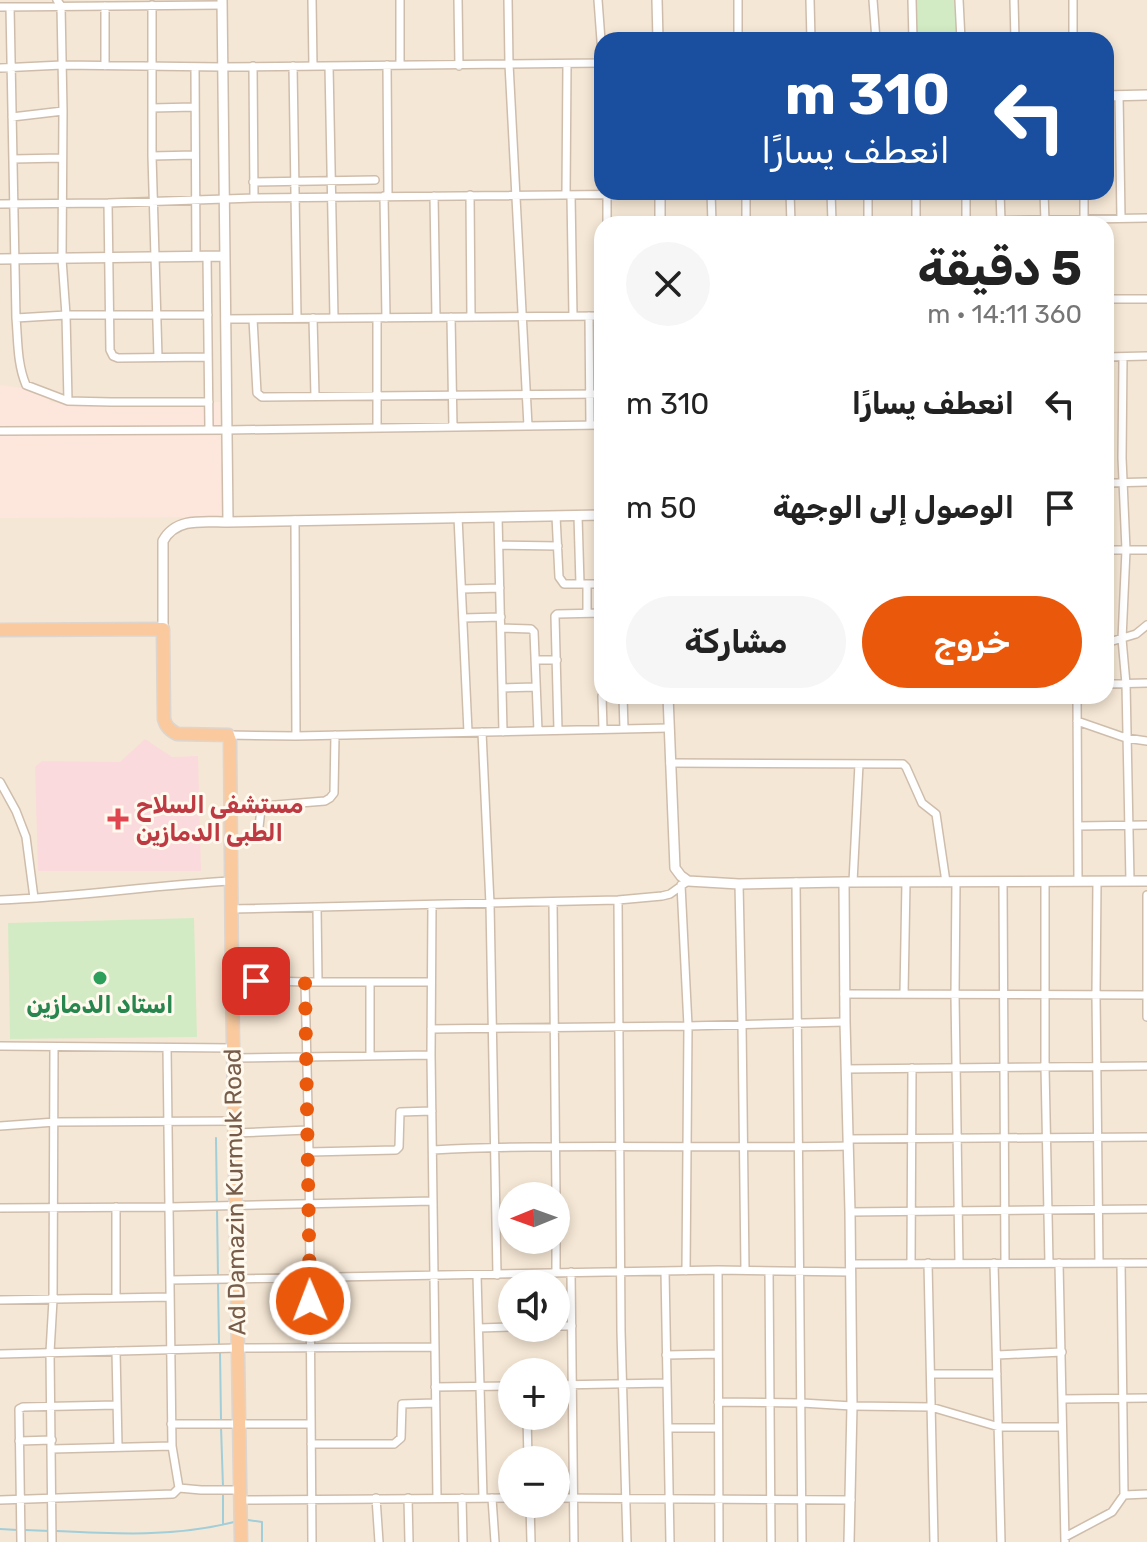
<!DOCTYPE html>
<html lang="ar">
<meta charset="utf-8">
<style>
:root{--surface:#fff;--page:#f6f6f6;--text:#222;--muted:#767676;--accent:#ea580c}
body{margin:0;font-family:Rubik,"Noto Sans Arabic",sans-serif;background:var(--page);color:var(--text);direction:rtl;height:100vh;display:flex;flex-direction:column;font-size:30px;white-space:nowrap}
*{box-sizing:border-box;margin:0}
p{font-size:26px;color:var(--muted)}
.icon{flex:none;width:44px;height:44px;fill:none;stroke:currentColor;stroke-width:2;stroke-linecap:round;stroke-linejoin:round}
.map{position:relative;flex:1;overflow:hidden;direction:ltr}
.side{position:absolute;left:594px;top:216px;width:520px;height:488px;display:flex;flex-direction:column;background:var(--surface);border-radius:24px;box-shadow:0 4px 12px #0003;direction:rtl}
.side>*{flex:none}
.guide{position:absolute;left:594px;top:32px;width:520px;height:168px;border-radius:24px;box-shadow:0 4px 12px #0003;direction:rtl;background:#1a4fa0;color:#fff;overflow:hidden}
.needle{width:52px;rotate:269deg}
.controls{position:absolute;left:498px;top:1182px;display:grid;gap:16px}
.controls a{display:grid;place-items:center;width:72px;height:72px;border-radius:50%;background:var(--surface);box-shadow:0 4px 12px #0003;font-size:40px}
.pin{position:absolute;display:grid;place-items:center;width:68px;height:68px;color:#fff;margin:-34px;border-radius:16px;box-shadow:0 4px 12px #0006}
.me{position:absolute;width:88px;margin:-44px;rotate:359deg;stroke-linejoin:round;filter:drop-shadow(0 0 6px #0008)}
.turn{display:flex;align-items:center;gap:28px;height:168px;padding:0 32px;font-size:36px}
.turn .icon{width:104px;height:104px;stroke-width:2.5}
.turn b{display:block;font-size:56px;line-height:68px}
.round{display:grid;place-items:center;flex:none;width:84px;height:84px;border-radius:42px;background:var(--page)}
.head{display:flex;align-items:center;justify-content:space-between;height:136px;padding:0 32px}
h1{font-size:48px;font-weight:700;line-height:60px}
.button{display:flex;gap:16px;margin-top:auto;padding:16px 32px}
.button a{flex:1;height:92px;border-radius:48px;background:var(--accent);color:#fff;font-size:32px;font-weight:700;line-height:92px;text-align:center}
.button a+a{background:var(--page);color:var(--text)}
ul{padding:0;list-style:none}
li{display:flex;align-items:center;gap:24px;height:104px;padding:0 32px}
li div{flex:1}
li b{display:block;font-size:30px}
li em{font-style:normal}
.map>svg:first-child{display:block}
.residential{fill:#f5e7d5;fill-rule:evenodd}
.commercial{fill:#fde6db}
.medical{fill:#fbdadd}
.green{fill:#d3ebc5}
.lines{fill:none;stroke-linecap:round;stroke-linejoin:round}
.stream{stroke:#a1ced9;stroke-width:2}
.minor-casing{stroke:#cfbdac;stroke-width:10}
.tertiary-casing{stroke:#cfbdac;stroke-width:12}
.trunk-casing{stroke:#dcd5d0;stroke-width:15}
.minor{stroke:#fff;stroke-width:7}
.tertiary{stroke:#fff;stroke-width:9}
.trunk{stroke:#faca9e;stroke-width:12}
.route{stroke:#ea580c;stroke-width:14;stroke-dasharray:0 25.2}
.health-dot{fill:#e0444e;stroke:#fff9ee;stroke-width:3}
.leisure-dot{fill:#2e9e5b;stroke:#fff9ee;stroke-width:3}
.labels{text-anchor:middle;stroke-width:6;stroke-linejoin:round;paint-order:stroke}
.health-label{font-size:24px;font-weight:bold;fill:#be3a42;stroke:#fff9ee;text-anchor:start}
.leisure-label{font-size:24px;font-weight:bold;fill:#27864d;stroke:#fff9ee}
.street-label{font-size:24px;fill:#775c4a;stroke:#fff9ee}
</style>
<div class="map">
<svg width="1147" height="1542" viewBox="0 0 1147 1542">
<rect width="100%" height="100%" fill="#fdf5e7"/>
<!-- residential -->
<path class="residential" d="M0,0H1147V1542H0ZM602,40H1106V192H602ZM602,224H1106V696H602ZM512,1196H556V1240H512ZM512,1284H556V1328H512ZM512,1372H556V1416H512ZM512,1460H556V1504H512Z"/>
<!-- commercial -->
<path class="commercial" d="M0,385L49,392L50,402L69,404L220,402L222,517L0,518Z"/>
<!-- medical -->
<path class="medical" d="M145,739L172,757L198,756L201,871H38L35,767L42,761L120,762Z"/>
<!-- green -->
<path class="green" d="M915,0H956L957,35L915,36Z
M194,918L197,1037L10,1039L8,923Z"/>
<g class="lines">
<!-- stream -->
<path class="stream" d="M216,1138L218,1277
M218,1283L219,1344
M220,1351L221,1420
M221,1427L223,1487
M223,1494V1525
M248,1520L262,1522V1542
M0,1529L18,1530
M25,1530L50,1531
M57,1531C116,1534 176,1537 234,1522"/>
<!-- minor casing -->
<g class="minor-casing">
<path id="minor" d="M57,0L61,6L63,111L62,259L66,315L68,401
M312,0L313,66
M458,0L459,66
M508,0L509,64L528,426
M598,0L602,54
M738,0V40
M810,0L811,40
M873,0L876,40
M912,0L913,40
M959,0L961,40
M1014,0L1015,40
M1073,0V40
M152,5V156L158,357
M0,7L222,5
M10,7L16,318C18,340 17,364 26,385L68,401L111,402H209
M913,39L1015,38
M827,40H876
M387,65L388,196
M400,65V0
M105,66V6
M253,66L254,198
M293,66L297,318
M329,66L334,318
M195,67L196,256
M0,68L62,65L222,67L602,63
M1119,95L1121,218
M152,108L194,107
M12,117L63,111
M152,156L195,155
M13,159L62,158
M253,182L375,180
M711,192L712,223
M746,192V223
M790,192L791,224
M831,192L832,222
M916,192V224
M966,192V221
M1000,192L1001,221
M1044,192L1045,222
M1084,192V220
M470,195L471,317
M566,195L567,64
M571,195L573,316
M607,195V224
M384,196L386,318
M434,196L436,317
M108,203L110,350L113,356L118,358L208,357
M0,204L108,203L254,198L660,194
M868,222V192
M660,223L916,222L1147,218
M207,256L209,429
M1106,299H1147
M589,316L590,425
M451,317L453,427
M16,318L66,315H208
M313,318L315,396
M377,318V427
M225,319L602,316
M253,319L257,393L262,397L602,394
M1106,357L1147,356
M1123,357L1122,458L1126,550L1122,639L1126,684L1130,881
M0,431L226,430L602,425
M1106,483L1147,482
M556,516L559,577L564,584H602
M578,516L580,584
M458,517L468,732
M498,517L503,732
M295,520L296,736
M499,545L558,546
M1106,550H1147
M462,589L500,588
M587,613V584
M601,613L602,678
M463,618L501,617
M501,628L531,629L534,632L538,731
M1106,643L1136,634L1147,625
M535,660H557
M1106,684L1147,683
M502,688L536,687
M602,696L603,729
M623,696L624,729
M1077,696L1078,881
M1077,721L1126,738L1147,741
M558,730L555,616L557,614L602,613
M482,732L490,904L497,1275
M228,735L296,736L669,728
M670,763L903,764L906,767L922,803L936,814L946,882
M0,782L16,811L26,837L34,898
M1078,826L1147,825
M232,839H255L258,836L261,809L263,806L325,801L330,798L334,793L335,735
M1097,881L1096,995L1099,1263
M796,882L802,1542
M853,882L859,764
M956,882L955,995L959,1263
M1003,882L1005,1263
M1045,882V1067L1049,1263
M739,884L742,1024L745,1270
M681,885L688,1026L686,1271
M1147,895V1017
M0,900C77,897 154,885 231,881
M618,900L621,1331L627,1542
M553,902L556,1196
M432,905L431,1055L437,1498
M317,908L318,982
M231,909L618,900L662,896L670,894L688,881
M232,980L305,982H431
M305,982L309,1152L312,1542
M370,982V1056
M844,994L1146,995
M904,994L906,882
M431,1029L688,1026L845,1022
M0,1046L234,1048
M167,1048L172,1446L179,1488
M234,1058L431,1055
M846,1069L1147,1066
M0,1126L55,1122L235,1121
M235,1133L308,1130
M848,1139L1147,1137
M433,1150C571,1143 710,1149 848,1146
M309,1152L396,1150L399,1147L400,1112L432,1111
M116,1207V1298
M0,1208L170,1207L433,1201
M850,1212L1147,1209
M556,1240V1272
M911,1263L912,1068
M928,1263L934,1542
M994,1263L1001,1542
M1059,1263L1065,1542
M850,1264L1147,1263
M718,1270L719,1542
M665,1271L670,1542
M769,1271L771,1542
M571,1272L574,1542
M477,1275L483,1498
M170,1280L718,1270L851,1272
M0,1300L170,1297
M556,1326H572
M479,1328L512,1327
M116,1351L118,1447
M0,1354L237,1348L434,1347
M666,1355L718,1354
M997,1355L1062,1352
M931,1374H997
M556,1385L667,1383
M435,1387L512,1386
M1062,1399L1147,1398
M718,1402L802,1403L852,1406L931,1407L999,1427H1062
M527,1416L528,1460
M171,1424H311
M668,1428H718
M19,1441L52,1440
M311,1444H394L401,1438L402,1404L435,1403
M52,1449L172,1446
M1124,1495L1147,1494
M376,1498L379,1542
M408,1498L409,1542
M462,1498L463,1542
M492,1498L495,1542
M556,1498L851,1500
M0,1500L173,1494L179,1488L201,1490H241
M242,1500L512,1498
M530,1504L531,1542
M1065,1537L1112,1512L1124,1495L1121,1263
M21,1542L19,1409L23,1407L117,1405
M52,1542L50,1352L53,1300L54,1047"/>
</g>
<!-- tertiary casing -->
<g class="tertiary-casing">
<path id="tertiary" d="M657,0L658,40
M1106,96L1147,95
M660,192V224
M0,259L224,256
M228,522L602,515
M163,629V541C176,517 204,522 228,522L222,0
M668,696L675,868L681,876L688,881L739,884L844,882
M849,1542L852,1406L850,1212L845,1022L844,882L1147,881"/>
</g>
<!-- trunk casing -->
<g class="trunk-casing">
<path id="trunk" d="M0,630L163,629L164,719C166,727 170,730 177,734L228,735L230,741L232,980L241,1542"/>
</g>
<!-- minor -->
<use href="#minor" class="minor"/>
<!-- tertiary -->
<use href="#tertiary" class="tertiary"/>
<!-- trunk -->
<use href="#trunk" class="trunk"/>
</g>
<g class="lines">
<!-- route -->
<path class="route" d="M256,981L305,982L310,1301"/>
</g>
<!-- markers -->
<path class="health-dot" d="M114 807h8v8h8v8h-8v8h-8v-8h-8v-8h8z"/>
<circle class="leisure-dot" cx="100" cy="978" r="8"/>
<g class="labels">
<!-- health labels -->
<g class="health-label">
<text x="136" y="813">مستشفى السلاح<tspan x="136" dy="28">الطبى الدمازين</tspan></text>
</g>
<!-- leisure labels -->
<g class="leisure-label">
<text x="100" y="1013">استاد الدمازين</text>
</g>
<!-- street labels -->
<g class="street-label">
<text transform="translate(235 1192) rotate(-91)" y="8">Ad Damazin Kurmuk Road</text>
</g>
</g>
</svg>
<div class="controls">
<a><svg class="needle" viewBox="-14 -14 28 28"><path d="M0-13l5 13h-10z" fill="#e53935"/><path d="M0 13l5-13h-10z" fill="#767676"/></svg></a>
<a><svg class="icon" aria-label="sound" viewBox="0 0 24 24"><path d="M4 9h4l5-4v14l-5-4H4zM17 9q2 3 0 6"/></svg></a>
<a>+</a>
<a>−</a>
</div>
<div class="pin" style="left:256px;top:981px;background:#d93025"><svg class="icon" aria-label="arrive" viewBox="0 0 24 24"><path d="M6 21V4h12l-3 4 3 4H6"/></svg></div>
<svg class="me" style="left:310px;top:1301px" viewBox="-20 -20 40 40"><circle r="17" fill="#ea580c" stroke="#fff" stroke-width="3"/><path d="M0-11L8 9 0 5-8 9z" fill="#fff"/></svg>
<div class="guide">
<div class="turn"><svg class="icon" aria-label="left" viewBox="0 0 24 24"><path d="M17 20v-9H6M10 6l-5 5 5 5"/></svg><div><b>310 m</b>انعطف يسارًا</div></div>
</div>
<section class="side">
<div class="head"><div><h1>5 دقيقة</h1><p>360 m · 14:11</p></div><a class="round"><svg class="icon" aria-label="close" viewBox="0 0 24 24"><path d="M6 6l12 12M18 6L6 18"/></svg></a></div>
<ul>
<li><svg class="icon" aria-label="left" viewBox="0 0 24 24"><path d="M17 20v-9H6M10 6l-5 5 5 5"/></svg><div><b>انعطف يسارًا</b></div><em>310 m</em></li>
<li><svg class="icon" aria-label="arrive" viewBox="0 0 24 24"><path d="M6 21V4h12l-3 4 3 4H6"/></svg><div><b>الوصول إلى الوجهة</b></div><em>50 m</em></li>
</ul>
<div class="button"><a>خروج</a><a>مشاركة</a></div>
</section>
</div>
